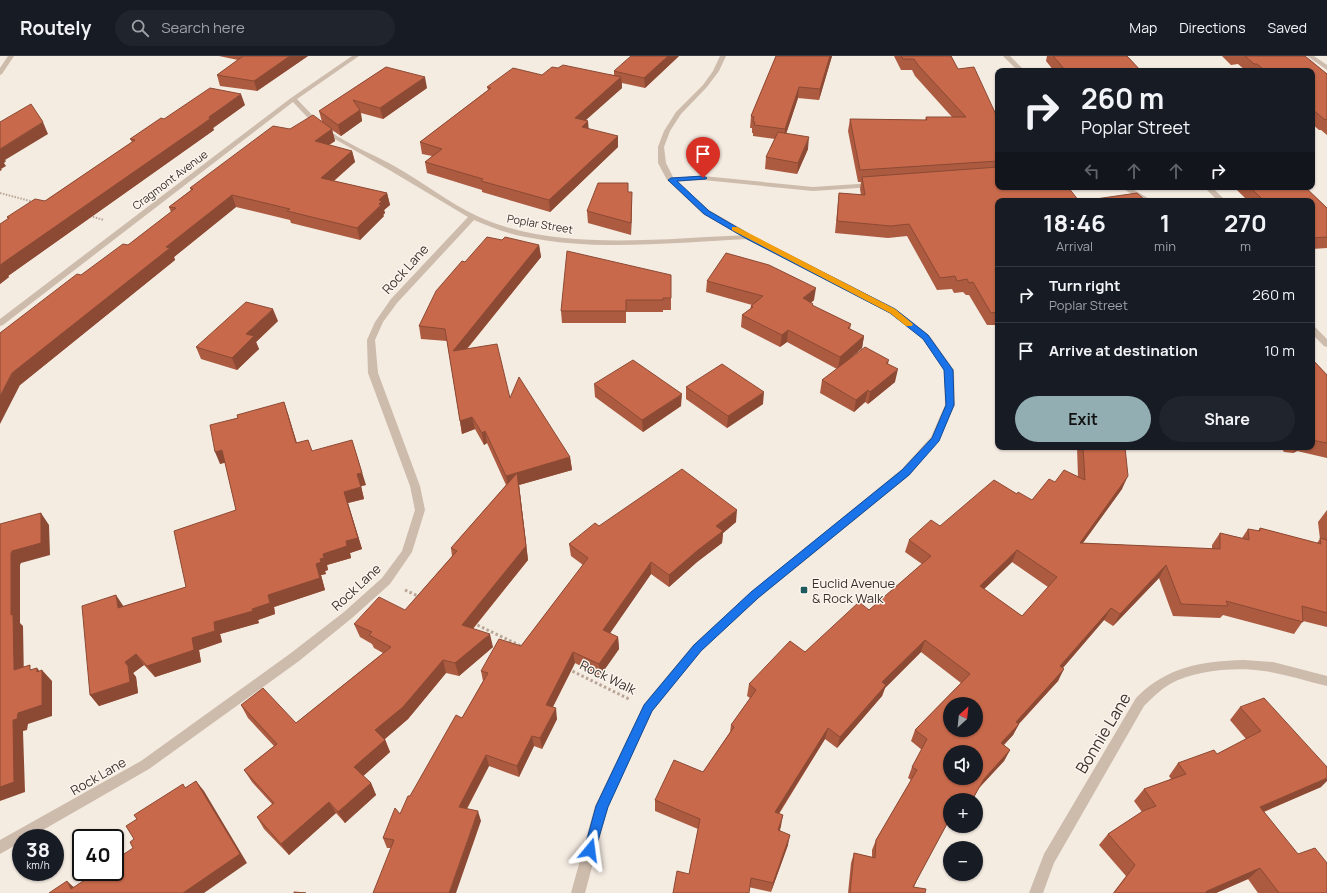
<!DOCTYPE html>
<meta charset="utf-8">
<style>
:root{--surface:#171b24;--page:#20242c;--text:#f1f3f6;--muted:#9ea1a6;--line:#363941;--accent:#92aeb2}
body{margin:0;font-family:Manrope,sans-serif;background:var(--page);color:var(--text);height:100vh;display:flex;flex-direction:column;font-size:15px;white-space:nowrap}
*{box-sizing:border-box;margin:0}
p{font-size:13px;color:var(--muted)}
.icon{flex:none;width:22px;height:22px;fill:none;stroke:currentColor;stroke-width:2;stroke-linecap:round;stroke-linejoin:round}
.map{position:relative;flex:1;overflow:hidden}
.side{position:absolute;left:995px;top:142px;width:320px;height:252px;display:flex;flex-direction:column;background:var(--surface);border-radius:8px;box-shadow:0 1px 3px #0004}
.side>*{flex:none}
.hud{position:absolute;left:995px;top:12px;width:320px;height:122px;border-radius:8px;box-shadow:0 1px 3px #0004;background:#171b24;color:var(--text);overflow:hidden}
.needle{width:26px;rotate:27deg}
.controls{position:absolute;left:943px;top:641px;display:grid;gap:8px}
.controls a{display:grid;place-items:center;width:40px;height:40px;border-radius:50%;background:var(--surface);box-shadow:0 1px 3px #0004;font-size:20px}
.speed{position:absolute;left:12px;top:773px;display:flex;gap:8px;font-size:20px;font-weight:700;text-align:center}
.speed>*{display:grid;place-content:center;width:52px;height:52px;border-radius:50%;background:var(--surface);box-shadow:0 1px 3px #0004;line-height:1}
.speed small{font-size:10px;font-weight:400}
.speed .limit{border:2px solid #111;border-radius:6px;background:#fff;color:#111}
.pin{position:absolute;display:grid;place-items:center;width:34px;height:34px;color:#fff;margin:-41px -17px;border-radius:50% 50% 50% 0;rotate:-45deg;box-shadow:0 0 4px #0007}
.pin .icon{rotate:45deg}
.me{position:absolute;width:44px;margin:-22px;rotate:16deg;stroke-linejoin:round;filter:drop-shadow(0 0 3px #0008)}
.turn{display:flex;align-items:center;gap:14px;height:84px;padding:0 20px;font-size:18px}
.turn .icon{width:52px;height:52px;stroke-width:2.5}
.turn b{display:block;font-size:28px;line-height:34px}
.lanes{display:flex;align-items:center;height:38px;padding:0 20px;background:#0003;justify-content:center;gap:20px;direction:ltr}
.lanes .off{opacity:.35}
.eta{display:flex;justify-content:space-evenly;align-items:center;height:68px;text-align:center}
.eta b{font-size:24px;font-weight:700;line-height:28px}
.action{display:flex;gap:8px;margin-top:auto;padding:8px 20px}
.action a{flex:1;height:46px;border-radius:24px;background:var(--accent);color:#111;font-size:16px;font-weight:700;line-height:46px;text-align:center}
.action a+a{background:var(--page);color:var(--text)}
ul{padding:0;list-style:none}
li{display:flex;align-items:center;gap:12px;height:56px;padding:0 20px;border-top:1px solid var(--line)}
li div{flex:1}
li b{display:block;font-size:15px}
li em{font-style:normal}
header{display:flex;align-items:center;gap:24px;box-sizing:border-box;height:56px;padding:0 20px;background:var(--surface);border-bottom:1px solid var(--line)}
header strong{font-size:19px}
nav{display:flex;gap:22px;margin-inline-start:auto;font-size:14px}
.search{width:280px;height:36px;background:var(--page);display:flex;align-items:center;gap:10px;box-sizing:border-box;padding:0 14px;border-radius:22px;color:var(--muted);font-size:15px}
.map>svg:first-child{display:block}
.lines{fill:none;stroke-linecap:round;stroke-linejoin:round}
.path-far1{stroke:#b9a596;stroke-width:2;stroke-dasharray:1.5 1.5;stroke-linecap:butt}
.path{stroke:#b9a596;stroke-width:3;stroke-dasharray:2.5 2.5;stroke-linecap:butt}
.minor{fill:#cdbbac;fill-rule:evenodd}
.tertiary{fill:#cdbbac;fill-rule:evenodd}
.wall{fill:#ac5a40;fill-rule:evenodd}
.shaded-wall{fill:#8c4a34}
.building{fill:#c8694b;stroke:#8c4a34;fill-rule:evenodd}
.route{fill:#1a73e8;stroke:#114b97}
.slow{fill:#f59e0b}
.poi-dot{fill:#1f5a5e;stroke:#fbf5ee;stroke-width:1.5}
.labels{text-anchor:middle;stroke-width:3;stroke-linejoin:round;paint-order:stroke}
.far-street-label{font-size:11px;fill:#3b302b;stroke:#fbf5ee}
.street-label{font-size:13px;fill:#3b302b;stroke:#fbf5ee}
.poi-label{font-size:13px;fill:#3b302b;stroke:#fbf5ee;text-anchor:start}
.near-street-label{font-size:16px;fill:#3b302b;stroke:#fbf5ee}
</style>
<header>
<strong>Routely</strong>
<div class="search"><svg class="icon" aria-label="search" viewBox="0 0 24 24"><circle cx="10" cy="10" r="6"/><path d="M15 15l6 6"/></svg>Search here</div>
<nav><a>Map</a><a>Directions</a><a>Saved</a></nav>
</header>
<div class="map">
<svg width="1327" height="837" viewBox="0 0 1327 837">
<rect width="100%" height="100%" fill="#f4ebe1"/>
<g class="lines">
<!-- path-far1 -->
<path class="path-far1" d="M0,137L34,146
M90,160L104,164"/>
<!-- path -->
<path class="path" d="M405,534L420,541
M473,567L521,590
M568,613L629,643"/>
<!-- minor -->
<path class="minor" d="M352,0H359L297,43C309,56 322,70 337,80C356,92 377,100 396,111C423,126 449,147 477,160C556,197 664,182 749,179L753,181L749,183C677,186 598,196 526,181C508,178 491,171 474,164L397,247L383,266L375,284L378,317L420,430L425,454L412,496L390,528L352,562L299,605L149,713L29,782H21V786L0,798V784L141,705L291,597L344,556L382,522L402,495L415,454L410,430L368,317L367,284L375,266L391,243L468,161L391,115L333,82L309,63L293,46L3,269L0,270V263L291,42Z
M1003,0H1010L1025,15H1018Z
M1307,0H1314L1327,9V14Z
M703,120L813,131L873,127L877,129L873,131L813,135L703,124L671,126L667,124L671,122Z
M1120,131H1129L1153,145H1144Z
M1204,131H1212L1226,145H1218Z
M1312,270L1315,271L1327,283V291L1324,290L1312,278Z
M1244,604L1273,606L1327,620V630C1306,625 1285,618 1264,615C1235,611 1196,614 1170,628C1160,634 1152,642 1144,650L1054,807L1043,837H1029L1044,798L1136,642C1166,611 1202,605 1244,604Z"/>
<!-- tertiary -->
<path class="tertiary" d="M8,0H14L2,18L0,19V12Z
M720,0H726L719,15L707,31L681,58L670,75L664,91L666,107L674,123L709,154L752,179L896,253L929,279L954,314L955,349L938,385L910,419L759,542L701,595L652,656L608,751L585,837H571L595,750L644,648L693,589L751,536L902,413L931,381L945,349L944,314L923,283L890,257L746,183L703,158L667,124L658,107V91L664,75L676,56L703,29L713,15Z"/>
</g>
<!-- wall -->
<path class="wall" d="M219,0H308L257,35L220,30L217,19L238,4Z
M679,0L645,32L622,27V32L585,64L588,65V73L618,80V91L550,156L482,136V134L427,117L425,106L432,100L422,98L420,86L488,34L487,31L542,19L558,12L614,19V15Z
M776,0H832L819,44L798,42L786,78L808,93L797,118L765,113L766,101L775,83L753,80V77H752V72H750L751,60Z
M894,0H951L958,13L998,63V269H987L969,239H966L963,236L954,237L952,233L937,234L907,180L888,182L835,177L839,137L861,139L860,133L861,126H858L848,75L850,63L925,64L926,61H952L915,20L912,14H901Z
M1047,0H1127L1141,15H1054L1046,5Z
M1222,0H1305L1327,18V79L1321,74H1319L1312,68V15H1246L1238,8L1231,9Z
M386,11L427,32L383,63L361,57L362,65L341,80L332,74L335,85L329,89L352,95L355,106L334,125L387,137L390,149L384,154L385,157L383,159L384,160L360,184L291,167L290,164L236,151L174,201L175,204L20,329L0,277L81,219L128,189L171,156L169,151L191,134L190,132L290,73L322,66L319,55Z
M245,49L213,72L214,74L8,220L9,221L0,228L8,163L7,161L45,145L132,86L130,83L164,63Z
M1150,131H1160L1153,134Z
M1234,131H1305L1327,152V192L1312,193V145H1248Z
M628,136L632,148L631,179L588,167L587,155Z
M502,184L539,189L541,201L467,293L510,342L570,401L572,414L519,429L528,504L473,573L493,591L459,620L446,617L408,663L385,683L390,696L363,720L371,727L376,739L345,767L336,757L289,799L264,773L257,761L272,748L252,726L244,714L274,690L248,662L241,649L296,667L383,597L374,592L372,588L360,581L354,568L405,554L452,500L451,492L506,429L487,387L484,389L475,373L462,378L447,285L421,283L419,270L465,206Z
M671,219V254H663V256H626V267H562L561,255Z
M707,225L814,244L811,247L813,250L851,268L850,273L864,280L862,292L849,303L889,304L888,308L895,326L868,348L865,346L854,356L820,337L822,324L837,313L787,286L780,291L741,271L742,259L750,253L751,250L752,249L706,236Z
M278,265L256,286L259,293L237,314L201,303L196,291Z
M1312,303L1327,319V402L1297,395L1293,397L1284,396L1281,391H1312Z
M594,328L681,350L643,376L595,341Z
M686,331L763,348L727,372L686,343Z
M284,346L288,358L297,387L308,384L312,395L366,429L361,430L364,443L348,447L362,493L350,497L351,502L327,509L328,514L325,515L326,518L321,519L325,534L274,551L275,558L258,564L259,567L220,578L222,586L199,594L201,606L155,621L144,609L133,617L136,621L138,637L99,650L90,639L124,550L186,531L236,454L225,406L220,408L238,362Z
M1077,391H1125L1122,433L1083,487L1212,493V489L1220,477L1242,482L1248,473L1258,475L1260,472L1317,487L1320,483L1318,466L1327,454V571L1303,565L1294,578L1223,559L1220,562L1173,560L1159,522L1113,570L1104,564L1063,612L1058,625L1019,668L1013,679L1004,689L1010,694L1004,705L978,733L973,744H950L914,831L925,837H848L851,807L854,797L872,801V794L876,784L911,724L908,722L912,711L922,694L911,685L915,674L961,627L921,596L885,632L882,640L837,692L825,683L779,758L781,770L780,774L788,789L771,836L689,818L698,773L655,755V744L703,716L730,676L731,669L750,642L747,640L749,628L805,596L869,554L922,508L905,496L909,484L1017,438L1032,444L1055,426L1078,421ZM1012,506L1048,531L1022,560L984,533Z
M736,466L723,477L722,487L697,506L669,531L651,518L610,577L618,581L619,593L600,620L575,607L553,651L557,663L542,693L534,690L519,721L489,710L467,753L481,765L391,792H387L383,782L400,758L410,740L462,662L483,625L481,615L521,590L583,509L571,500L569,488L599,470Z
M1240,651L1321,731L1264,756L1327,837H1258L1248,823L1216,837H1113L1126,820L1099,789L1108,778L1142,756L1134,745L1144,733L1171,723L1169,720L1178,707L1217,698L1246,683L1230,664Z"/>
<!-- shaded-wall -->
<path class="shaded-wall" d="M290,0H308L257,35L254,25Z
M668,0H679L645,32L644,22Z
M830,0H832L819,44L820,33Z
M425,21L427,32L383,63L380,52Z
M621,21L622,32L576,73L575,62Z
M799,31L798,42L784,84L785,73Z
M241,38L245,49L213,72L214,74L8,220L9,221L0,228V209Z
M360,54L362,65L341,80L338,69Z
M588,65L589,76L582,71Z
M43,66L48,78L5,104L6,105L4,107L6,110L1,113L2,114L0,115V93Z
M332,73L335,85L318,96L315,85Z
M618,80V91L550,156L549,144Z
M809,81L808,93L797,118L798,107Z
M352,95L355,106L324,133L321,122Z
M1154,131H1160L1153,134Z
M632,136V148L631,179V167Z
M387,137L390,149L384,154L385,157L383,159L384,160L360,184L357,172L379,144Z
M232,139L236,151L174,201L175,204L20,329L0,368V340L12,317L166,191Z
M539,189L541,201L455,307L453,295Z
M816,232L814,244L802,254L803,242Z
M273,253L278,265L256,286L259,293L237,314L232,302L246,278Z
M788,274L787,286L780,291L782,279Z
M864,280L862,292L838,313L840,301Z
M898,313L895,326L868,348L870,336Z
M868,334L865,346L854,356L856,344Z
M764,336L763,348L727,372L728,360Z
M682,338L681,350L643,376L642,364Z
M284,346L288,358L300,399L296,387Z
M472,361L475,373L462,378L460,365Z
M485,375L487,387L484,389L482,377Z
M352,384L366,429L361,430L364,443L348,447L362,493L350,497L351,502L327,509L328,514L325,515L326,518L321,519L325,534L274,551L275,558L258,564L259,567L220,578L222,586L199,594L201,606L155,621L147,610L192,582L214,566L252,553L268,539L316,508L320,503L323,498L346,485L344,436L357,418Z
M1296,391H1300L1297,395L1293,397Z
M222,394L228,406L220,408L215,396Z
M570,401L572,414L519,429L528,504L465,582L462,569L508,433L506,420Z
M1128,420L1122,433L1074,499L1080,487Z
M737,454L736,466L723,477L722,487L697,506L669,531V519L716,470Z
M41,457L49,469L50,499L21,507L20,509V567L23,570L24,626L14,614L11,559V497L12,495Z
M1017,494L1012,506L975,542L980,530Z
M651,506V518L604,586L603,574Z
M1166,509L1159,522L1113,570L1120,558Z
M116,539L124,551L118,552Z
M1111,552L1104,564L1054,622L1060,610Z
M490,578L493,591L459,620L455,607Z
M618,581L619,593L600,620L599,608Z
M925,584L921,596L885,632L882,640L837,692L840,681L882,626Z
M573,596L575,607L548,660L546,649Z
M136,598L144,609L133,617L136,621L138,637L99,650L90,639L125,606Z
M443,604L446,617L408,663L380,687L375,674Z
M37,612L42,618V614L52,625V660L28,668L27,674L23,675L25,736L0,745V731L13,664L18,657L37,616Z
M1064,613L1058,625L1010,677L1016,666Z
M556,652L557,663L542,693L540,682Z
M1019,668L1013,679L995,698L1001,687Z
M828,672L825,683L773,766L775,756Z
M532,680L534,690L519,721L517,710Z
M385,684L390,696L360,723L354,711Z
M1010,694L1004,705L978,733L972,744L984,723Z
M486,699L489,710L462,761L459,751Z
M1327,722V725L1321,731L1248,762L1260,751Z
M196,725L204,735L247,807L204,837H183Z
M371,727L376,739L345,767L338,756Z
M329,746L336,757L289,799L281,788Z
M478,755L481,765L456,837H449Z
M783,759L781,770L776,784L778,774Z
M950,762V763L910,837L913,831Z
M790,779L788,789L771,836L773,827Z
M1260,812L1248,823L1216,837H1205L1207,835Z
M67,825L78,835L71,833Z"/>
<!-- building -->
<path class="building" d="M243,0H290L254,25L217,19Z
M631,0H668L644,22L614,15Z
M776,0H830L820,33L799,31L785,73L754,69L755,66H753L754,61L751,60Z
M901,0H951L958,13L974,11L998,63V105L860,114L850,63L927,64L926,61H966L918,9L914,3H903Z
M1053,0H1127L1141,15H1066Z
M1245,0H1305L1327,18V64L1324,63L1312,53V15H1268L1266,13H1263L1257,8H1254Z
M563,9L621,21L575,62L588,65L582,71L618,80L549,144L481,125L483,123L425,106L442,93L420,86L491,32L487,31L513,12L542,19L552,11L558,12Z
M386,11L425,21L380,52L353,44L360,54L338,69L319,55Z
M210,32L241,38L209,61L210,63L0,209H2L0,211V168L9,162L7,161L35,143L45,145L135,84L130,83L161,62L164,63Z
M31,48L43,66L0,93V66Z
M313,59L332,73L315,85L352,95L321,122L387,137L379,144L382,145L379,148L381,149L357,172L287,155L290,153L232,139L166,191L170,192L12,317L0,340V277L77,218L81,219L123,188L128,189L176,152L169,151L193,133L190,132L273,70L290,73Z
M778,76L809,81L798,107L766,101Z
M998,111V131H1068L1079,145H998V256L991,257L973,226L969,227L967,223L957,225L955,220L940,222L909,168L891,170L837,165L839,137L865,139L862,121Z
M598,127H628V136H632L631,167L587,155Z
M1250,131H1305L1327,152V181L1312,182V145H1264Z
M1137,137L1146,145H1082Z
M487,181L502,184L505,181L539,189L453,295L497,288L510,342L519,321L570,401L506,420L485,375L482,377L472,361L460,365L445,273L419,270L436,235L462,205L465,206Z
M567,195L671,219V242H663V244H626V255H561Z
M726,197L769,209L816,232L803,242L813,248L812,249L851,268L848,272L864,280L840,301L788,274L782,279L742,259L753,251L751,250L763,240L707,225Z
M246,246L273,253L246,278L254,280L232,302L196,291Z
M865,291L889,304L886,307L898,313L870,336L868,334L856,344L822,324Z
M1312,303L1327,319V387L1312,384Z
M633,304L682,338L642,364L594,328Z
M722,308L764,336L728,360L686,331Z
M284,346L296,387L308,384L312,395L352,384L362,417L357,418L361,431L344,436L358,482L346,485L347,490L323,498L324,502L320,503L321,506L316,508L320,522L268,539L270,547L252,553L253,555L214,566L215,575L192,582L194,594L147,610L136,598L125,606L128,610L130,626L90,639L82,550L116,539L118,552L186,531L174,475L236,454L222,394L215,396L210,369L238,362L237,359Z
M1083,391H1125L1128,420L1080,487L1220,493V477L1249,484L1248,473L1260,475V472L1321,488L1320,482L1327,484V557L1302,550L1303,566L1226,545L1228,550L1181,548L1166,509L1120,558L1111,552L1060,610L1064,613L1016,666L1019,668L1001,687L1010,694L984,723L972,744H950V762L913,831L926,833L925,837H850L854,797L875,802L876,784L917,714L912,711L927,683L915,674L970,618L925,584L882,626L886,629L840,681L828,672L775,756L783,759L778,774L790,779L773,827L751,822L749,837H673L677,815L689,818L700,763L655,744L674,704L703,716L734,671L731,669L756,634L749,628L790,585L805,596L859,546L869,554L931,500L909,484L931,464L940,470L994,424L1017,438L1018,436L1032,444L1049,423L1055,426L1064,414L1085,424ZM1017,494L1057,521L1022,560L980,530ZM950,648H976V674H950ZM950,696H976V722H950Z
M682,413L737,454L716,470L723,475L698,494L669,519L651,506L603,574L618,581L599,608L573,596L546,649L556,652L540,682L532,680L517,710L486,699L459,751L478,755L449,837H373L394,784L383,782L395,752L400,758L408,740H410L456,659L462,662L488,617L481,615L499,583L521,590L588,502L569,488L595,467L599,470Z
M517,417L526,490L462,569L490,578L455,607L443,604L403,651L375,674L385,684L354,711L371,727L338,756L329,746L281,788L257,761L274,747L244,714L277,688L241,649L263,632L296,667L391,591L369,579L372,576L354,568L379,541L405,554L457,495L451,492Z
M41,457V487L12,495L11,497V559L13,558L14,614L30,609V614L37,612V616L42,614V649L18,657L17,663L13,664L14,726L0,731V468Z
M1264,642L1327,711V722L1260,751L1298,798L1315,792L1327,807V837H1279L1260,812L1207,835L1205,837H1114L1135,809L1108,778L1143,755L1156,750L1144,733L1186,718L1178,707L1214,694L1217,698L1261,675L1240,651Z
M196,725L240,798L183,837H49L67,825L71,833L97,816H115V804L133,792L130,786L134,783L126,770L137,763L134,759L183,728L185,732Z
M294,836L306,837H294Z"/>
<!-- route -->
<path class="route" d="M703,120L707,122L706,123L677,125L709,155L752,180L895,253L928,279L953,314L954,349L939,385L909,419L758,542L701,595L652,655L608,751L594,798L590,800L585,798L584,794L596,750L644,649L694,589L751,536L902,414L932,382L946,349L944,314L923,283L890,257L747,183L704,158L668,124L671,122Z"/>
<!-- slow -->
<path class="slow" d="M732,171H737L895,253L913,268L912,270H906L890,257L732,174Z"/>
<!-- markers -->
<rect class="poi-dot" x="800" y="530" width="8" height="8" rx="2"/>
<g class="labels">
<!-- far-street labels -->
<g class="far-street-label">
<text transform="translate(170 124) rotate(-37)" y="4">Cragmont Avenue</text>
<text transform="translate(540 168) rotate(10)" y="4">Poplar Street</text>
</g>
<!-- street labels -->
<g class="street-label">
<text transform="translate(405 213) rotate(-48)" y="5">Rock Lane</text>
<text transform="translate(356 531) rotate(-43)" y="5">Rock Lane</text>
<text transform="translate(608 621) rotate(26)" y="5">Rock Walk</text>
<text transform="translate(98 720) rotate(-30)" y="5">Rock Lane</text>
</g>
<!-- poi labels -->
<g class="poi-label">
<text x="812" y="532">Euclid Avenue<tspan x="812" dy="15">&amp; Rock Walk</tspan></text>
</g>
<!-- near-street labels -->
<g class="near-street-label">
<text transform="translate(1103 677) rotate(-59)" y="6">Bonnie Lane</text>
</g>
</g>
</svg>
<div class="controls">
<a><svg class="needle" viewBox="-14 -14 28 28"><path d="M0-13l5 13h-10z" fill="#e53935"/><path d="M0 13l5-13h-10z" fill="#9ea1a6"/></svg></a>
<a><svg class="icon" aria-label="sound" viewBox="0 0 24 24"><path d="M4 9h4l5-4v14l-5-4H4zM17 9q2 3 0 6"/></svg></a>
<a>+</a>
<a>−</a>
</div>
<div class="speed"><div>38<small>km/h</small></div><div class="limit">40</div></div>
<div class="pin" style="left:703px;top:122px;background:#d93025"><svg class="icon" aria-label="arrive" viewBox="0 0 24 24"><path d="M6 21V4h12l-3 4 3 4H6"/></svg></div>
<svg class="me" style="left:590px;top:794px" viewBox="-20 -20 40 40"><path d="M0-17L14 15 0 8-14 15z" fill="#1a73e8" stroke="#fff" stroke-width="4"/></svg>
<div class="hud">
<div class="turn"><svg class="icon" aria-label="right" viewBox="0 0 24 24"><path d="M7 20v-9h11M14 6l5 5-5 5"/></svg><div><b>260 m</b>Poplar Street</div></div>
<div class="lanes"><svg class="icon off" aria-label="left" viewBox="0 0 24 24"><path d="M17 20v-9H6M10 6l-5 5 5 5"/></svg><svg class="icon off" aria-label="ahead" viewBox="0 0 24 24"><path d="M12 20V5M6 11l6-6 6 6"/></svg><svg class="icon off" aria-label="ahead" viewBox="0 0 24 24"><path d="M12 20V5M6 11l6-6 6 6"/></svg><svg class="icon" aria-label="right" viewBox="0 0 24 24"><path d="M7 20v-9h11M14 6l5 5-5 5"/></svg></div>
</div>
<section class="side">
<div class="eta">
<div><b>18:46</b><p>Arrival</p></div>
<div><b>1</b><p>min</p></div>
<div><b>270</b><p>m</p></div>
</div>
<ul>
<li><svg class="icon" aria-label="right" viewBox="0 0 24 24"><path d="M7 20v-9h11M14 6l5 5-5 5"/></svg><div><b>Turn right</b><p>Poplar Street</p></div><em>260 m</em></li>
<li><svg class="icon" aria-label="arrive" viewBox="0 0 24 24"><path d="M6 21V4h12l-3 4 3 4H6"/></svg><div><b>Arrive at destination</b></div><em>10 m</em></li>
</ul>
<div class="action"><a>Exit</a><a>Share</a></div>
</section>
</div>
